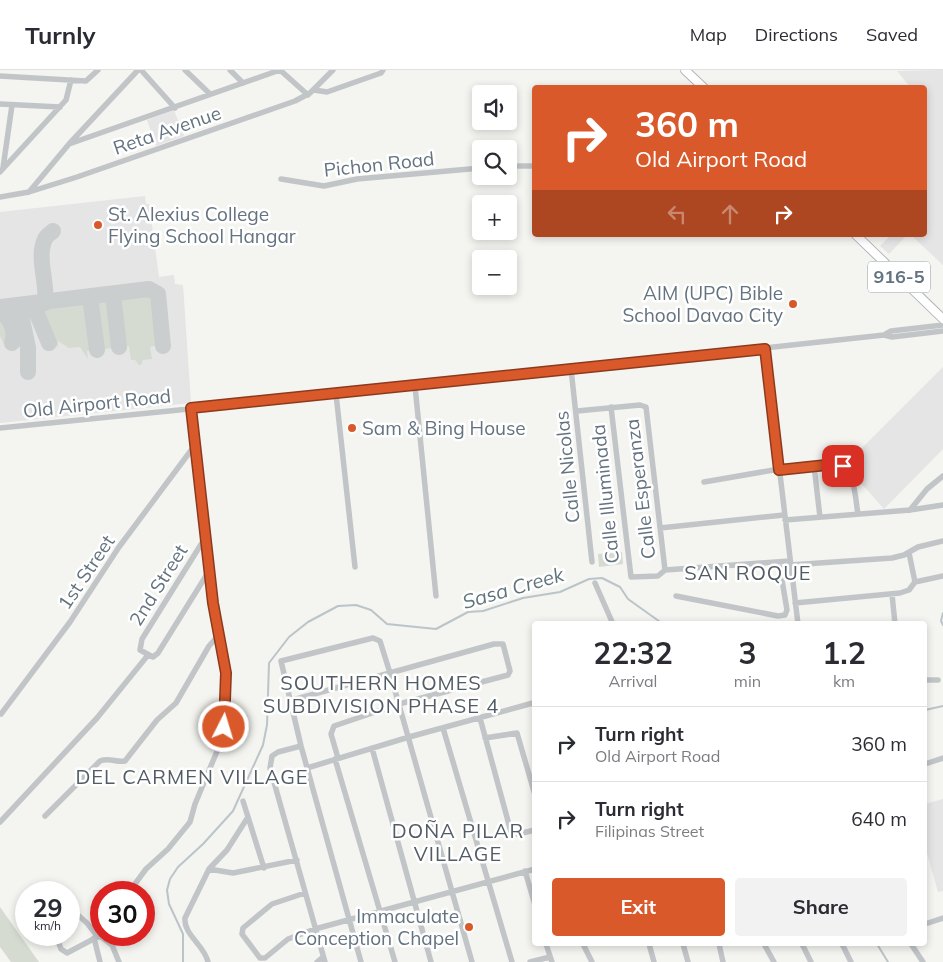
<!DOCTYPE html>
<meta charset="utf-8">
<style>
:root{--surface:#fff;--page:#f2f2f3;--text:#2b2b33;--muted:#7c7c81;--line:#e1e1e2;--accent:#d9592b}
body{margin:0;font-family:Mulish,sans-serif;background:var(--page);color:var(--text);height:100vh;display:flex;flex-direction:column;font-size:19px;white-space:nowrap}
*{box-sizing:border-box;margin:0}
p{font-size:16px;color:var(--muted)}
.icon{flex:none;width:28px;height:28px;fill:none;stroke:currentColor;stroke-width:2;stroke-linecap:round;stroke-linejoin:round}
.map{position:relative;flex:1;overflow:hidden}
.details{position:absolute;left:532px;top:551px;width:395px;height:325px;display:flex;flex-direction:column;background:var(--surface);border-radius:5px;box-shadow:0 2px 8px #0003}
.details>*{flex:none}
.banner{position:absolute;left:532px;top:15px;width:395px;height:152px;border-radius:5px;box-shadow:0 2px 8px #0003;background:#d9592b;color:#fff;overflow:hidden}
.buttons{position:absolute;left:472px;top:15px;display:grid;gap:10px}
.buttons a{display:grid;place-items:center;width:45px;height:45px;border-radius:5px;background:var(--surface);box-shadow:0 2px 8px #0003;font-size:25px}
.speed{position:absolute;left:15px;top:811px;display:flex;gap:10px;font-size:25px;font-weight:700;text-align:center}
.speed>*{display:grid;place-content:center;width:65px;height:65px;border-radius:50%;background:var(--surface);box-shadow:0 2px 8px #0003;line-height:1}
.speed small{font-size:12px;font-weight:400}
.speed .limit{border:8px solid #d22;background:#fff;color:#111}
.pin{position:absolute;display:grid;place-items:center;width:42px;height:42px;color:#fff;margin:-21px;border-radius:10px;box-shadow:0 2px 8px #0006}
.me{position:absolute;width:55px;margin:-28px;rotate:5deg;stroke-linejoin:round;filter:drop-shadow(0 0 4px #0008)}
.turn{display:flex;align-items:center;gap:18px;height:105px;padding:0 20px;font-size:22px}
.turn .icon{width:65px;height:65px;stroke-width:2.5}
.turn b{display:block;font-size:35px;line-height:42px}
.lanes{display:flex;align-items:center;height:48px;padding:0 20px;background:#0003;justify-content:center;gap:25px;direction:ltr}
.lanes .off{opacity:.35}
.eta{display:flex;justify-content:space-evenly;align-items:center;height:85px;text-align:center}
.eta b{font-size:30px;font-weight:700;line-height:35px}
.action{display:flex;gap:10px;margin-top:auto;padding:10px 20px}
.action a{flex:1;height:58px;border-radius:5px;background:var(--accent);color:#fff;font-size:20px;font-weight:700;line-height:58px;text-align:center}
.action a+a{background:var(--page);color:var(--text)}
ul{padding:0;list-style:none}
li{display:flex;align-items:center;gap:15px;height:75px;padding:0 20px;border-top:1px solid var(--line)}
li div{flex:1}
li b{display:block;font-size:19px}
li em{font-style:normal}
header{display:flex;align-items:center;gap:30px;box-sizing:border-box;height:70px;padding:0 25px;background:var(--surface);border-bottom:1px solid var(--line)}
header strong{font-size:24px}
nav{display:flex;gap:28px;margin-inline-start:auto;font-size:18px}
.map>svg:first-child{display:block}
.built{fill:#e4e5e4}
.green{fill:#d5dbd1}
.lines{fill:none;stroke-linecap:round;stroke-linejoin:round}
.stream{stroke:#bbc4c8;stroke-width:2}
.taxiway{stroke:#cbcece;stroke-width:16}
.major-casing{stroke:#b2b6ba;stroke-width:10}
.minor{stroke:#c2c5c8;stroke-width:5.5}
.major{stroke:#fff;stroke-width:8}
.route-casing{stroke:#8d3a1c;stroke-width:12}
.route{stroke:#d9592b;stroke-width:9}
.poi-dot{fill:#d9592b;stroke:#fff;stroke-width:2}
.labels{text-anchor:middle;stroke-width:5;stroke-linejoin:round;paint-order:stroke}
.shield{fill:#fff;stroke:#929da6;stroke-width:1}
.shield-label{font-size:18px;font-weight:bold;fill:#647380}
.street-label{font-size:19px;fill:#647380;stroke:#fff}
.poi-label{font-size:19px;fill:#647380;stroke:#fff;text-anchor:start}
.neighbourhood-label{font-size:20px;letter-spacing:1px;fill:#525c65;stroke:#fff}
.water-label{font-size:20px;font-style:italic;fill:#60747d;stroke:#fff}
</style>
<header>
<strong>Turnly</strong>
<nav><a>Map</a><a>Directions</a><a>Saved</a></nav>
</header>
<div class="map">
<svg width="943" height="892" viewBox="0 0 943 892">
<rect width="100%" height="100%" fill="#f4f4f0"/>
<!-- built -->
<path class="built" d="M943,0V195L911,165H925V18L910,17L897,1Z
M174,40L184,66L156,76L147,50Z
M145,126L146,134H149L159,207L174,205L175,214L183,215L191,333L0,353V142Z
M891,165H907L889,184L880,176Z
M943,297V379L884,439L845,395Z
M943,729V821L938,822L925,776V734Z"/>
<!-- green -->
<path class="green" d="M152,224L156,229L161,274L150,277L152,289L143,290L141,295H139L135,290H131L129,276L122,277L120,259L122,258L121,250H118L116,229Z
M112,229L115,251H113L118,277L99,280L94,232Z
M89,232L94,280L87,281L88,289L80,277L69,278L58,271V279L55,271L51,272L37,238Z
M0,244L7,250L11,263L7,274H4L0,266Z
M622,482L623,494L599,497L598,484Z
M0,837L39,892H11L0,877Z"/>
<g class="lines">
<!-- stream -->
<path class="stream" d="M943,543L941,551L943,555
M925,640L943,636
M877,874L888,892
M183,892V864L169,834L167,820L170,809L178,797L203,774L233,741L263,675L267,655L269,593L289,567L308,552L338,536L356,535L371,540L387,554L436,559L468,542L483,541L523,528L560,522L589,509L602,508L620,517L628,529L663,554"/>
<!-- taxiway -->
<path class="taxiway" d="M113,224L119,277
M90,227L97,280
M45,233C48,213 36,187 45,169C46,166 51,163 53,161
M33,234L49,273
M19,235L28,278V302
M0,237L149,219L158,224L163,276
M0,242C11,247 16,262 12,273"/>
<!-- major casing -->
<g class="major-casing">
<path id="major" d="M685,0L704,18
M856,165L943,249"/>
</g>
<!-- minor -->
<path class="minor" d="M141,0L175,38
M185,0L210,24
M230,0L243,13
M280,0L308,25
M0,6L86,11L98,0
M314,20L327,22L381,3L383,0
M0,34L60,37
M69,74L280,0
M509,96H535
M3,98L12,35
M0,102L66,30L71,10
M281,109L324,116L357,109L481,98
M29,122L69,74L138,0
M0,127L29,122L77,107L295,31L310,23L333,0
M884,265L891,261L943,255
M765,279L798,554
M571,299L592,492
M415,316L436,526
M336,324L355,497
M611,337L631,507L658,506L665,500L790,491
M577,341L640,335L646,337L665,500
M0,358L389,319L884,265L892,267L943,261
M814,396L820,447
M704,412L779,399L839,394C856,403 855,428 858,444
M910,440L927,419L943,406
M785,450L910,440L943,435
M660,458L784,445
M205,468L142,569L140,580L153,587L158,583L209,501
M909,483L915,512
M790,495L892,488L904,485L918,477L943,471
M915,512L943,506
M595,513L613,554
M892,524L895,554
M676,526L778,546L785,545L787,540L779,492
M795,533L900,523L909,520L915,512
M925,610H938
M289,631L494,574H503L510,601L508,605L399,634L334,656L331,664L338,688
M1,644L70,552L119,477L195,375
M480,648L511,762L518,764L535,760
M443,658L512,892
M485,668L517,663L535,725
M301,676L278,682L272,686L270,698L325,892
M372,678L431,892
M335,689L395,892
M925,694L943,688
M307,698L409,667L533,633
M243,731L264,798
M45,746L100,691C110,687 116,693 125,691L157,650L176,633L209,576L217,567
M0,752L97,648L148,585
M209,799L233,803L297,790
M525,801L535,835
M129,822L146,799L168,779L190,752L195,734L223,667L227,623L226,603L215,549L191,338
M305,823L272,834L243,858L242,864L260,888H265L288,869L315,859L535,799
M70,838L87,853L98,867
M925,854L943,848
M56,866L61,879L67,883L101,865
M100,866L112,875L119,892
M94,868L100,892
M546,874L552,892
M583,874L592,892
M649,874L654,892
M683,874L688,892
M719,874L723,892
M764,874L774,892
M802,874L811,892
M842,874L851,892
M911,874L923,892
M208,892C205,876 183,864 185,848L209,799L227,780L248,747
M317,892L323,887
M361,892L301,676L281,591L373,568L380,571L390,603L472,892
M530,892L550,887"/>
<!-- major -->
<use href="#major" class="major"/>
</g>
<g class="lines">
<!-- route casing -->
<g class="route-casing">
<path id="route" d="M224,657L226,603L213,533L191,338L765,279L779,400L836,394L843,396"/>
</g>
<!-- route -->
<use href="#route" class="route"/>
</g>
<!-- markers -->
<g class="poi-dot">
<circle cx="98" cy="155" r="5"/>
<circle cx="793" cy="234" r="5"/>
<circle cx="352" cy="358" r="5"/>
<circle cx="469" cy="857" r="5"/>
</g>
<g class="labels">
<!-- shield labels -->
<rect class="shield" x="868" y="191.5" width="62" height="31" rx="4"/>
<g class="shield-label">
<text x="899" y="213">916-5</text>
</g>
<!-- street labels -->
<g class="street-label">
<text transform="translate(167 60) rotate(-19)" y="7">Reta Avenue</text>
<text transform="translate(379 94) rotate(-6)" y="7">Pichon Road</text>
<text transform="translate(97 333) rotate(-6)" y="7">Old Airport Road</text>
<text transform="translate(567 397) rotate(-96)" y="7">Calle Nicolas</text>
<text transform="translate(640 419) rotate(-97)" y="7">Calle Esperanza</text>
<text transform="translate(605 424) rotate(-96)" y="7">Calle Illuminada</text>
<text transform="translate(86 502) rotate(-56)" y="7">1st Street</text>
<text transform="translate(158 515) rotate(-58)" y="7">2nd Street</text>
</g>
<!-- poi labels -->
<g class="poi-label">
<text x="108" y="151">St. Alexius College<tspan x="108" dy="22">Flying School Hangar</tspan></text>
<text x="783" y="230" text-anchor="end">AIM (UPC) Bible<tspan x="783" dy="22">School Davao City</tspan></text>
<text x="362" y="365">Sam &amp; Bing House</text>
<text x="459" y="853" text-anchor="end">Immaculate<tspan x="459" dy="22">Conception Chapel</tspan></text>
</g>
<!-- neighbourhood labels -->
<g class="neighbourhood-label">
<text x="748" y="510">SAN ROQUE</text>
<text x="381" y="620">SOUTHERN HOMES<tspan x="381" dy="23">SUBDIVISION PHASE 4</tspan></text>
<text x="192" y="714">DEL CARMEN VILLAGE</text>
<text x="458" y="768">DOÑA PILAR<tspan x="458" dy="23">VILLAGE</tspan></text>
</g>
<!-- water labels -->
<g class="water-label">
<text transform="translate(513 518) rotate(-16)" y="7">Sasa Creek</text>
</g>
</g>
</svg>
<div class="buttons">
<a><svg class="icon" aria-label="sound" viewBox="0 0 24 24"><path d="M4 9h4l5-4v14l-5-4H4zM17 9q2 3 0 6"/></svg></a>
<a><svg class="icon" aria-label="search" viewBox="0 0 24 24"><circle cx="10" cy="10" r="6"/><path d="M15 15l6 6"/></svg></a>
<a>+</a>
<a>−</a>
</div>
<div class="speed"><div>29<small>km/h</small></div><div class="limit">30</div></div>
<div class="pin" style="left:843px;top:396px;background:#d93025"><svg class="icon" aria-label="arrive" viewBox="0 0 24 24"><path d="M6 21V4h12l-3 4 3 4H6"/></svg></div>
<svg class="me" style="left:224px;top:657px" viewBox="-20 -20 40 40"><circle r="17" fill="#d9592b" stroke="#fff" stroke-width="3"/><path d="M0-11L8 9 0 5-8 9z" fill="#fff"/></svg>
<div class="banner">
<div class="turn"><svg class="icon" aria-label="right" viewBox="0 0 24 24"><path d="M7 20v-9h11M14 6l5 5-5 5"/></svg><div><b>360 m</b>Old Airport Road</div></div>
<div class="lanes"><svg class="icon off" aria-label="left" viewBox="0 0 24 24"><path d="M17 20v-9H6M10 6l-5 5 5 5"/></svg><svg class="icon off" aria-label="ahead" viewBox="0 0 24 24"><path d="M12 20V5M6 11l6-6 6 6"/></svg><svg class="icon" aria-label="right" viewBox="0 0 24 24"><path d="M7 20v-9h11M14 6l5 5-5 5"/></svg></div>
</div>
<section class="details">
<div class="eta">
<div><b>22:32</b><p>Arrival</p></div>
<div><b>3</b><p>min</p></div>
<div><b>1.2</b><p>km</p></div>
</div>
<ul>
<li><svg class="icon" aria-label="right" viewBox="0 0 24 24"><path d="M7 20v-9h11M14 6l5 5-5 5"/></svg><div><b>Turn right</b><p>Old Airport Road</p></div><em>360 m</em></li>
<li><svg class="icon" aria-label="right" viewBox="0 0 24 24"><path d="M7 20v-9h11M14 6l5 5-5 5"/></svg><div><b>Turn right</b><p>Filipinas Street</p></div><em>640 m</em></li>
</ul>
<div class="action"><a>Exit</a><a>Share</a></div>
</section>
</div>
